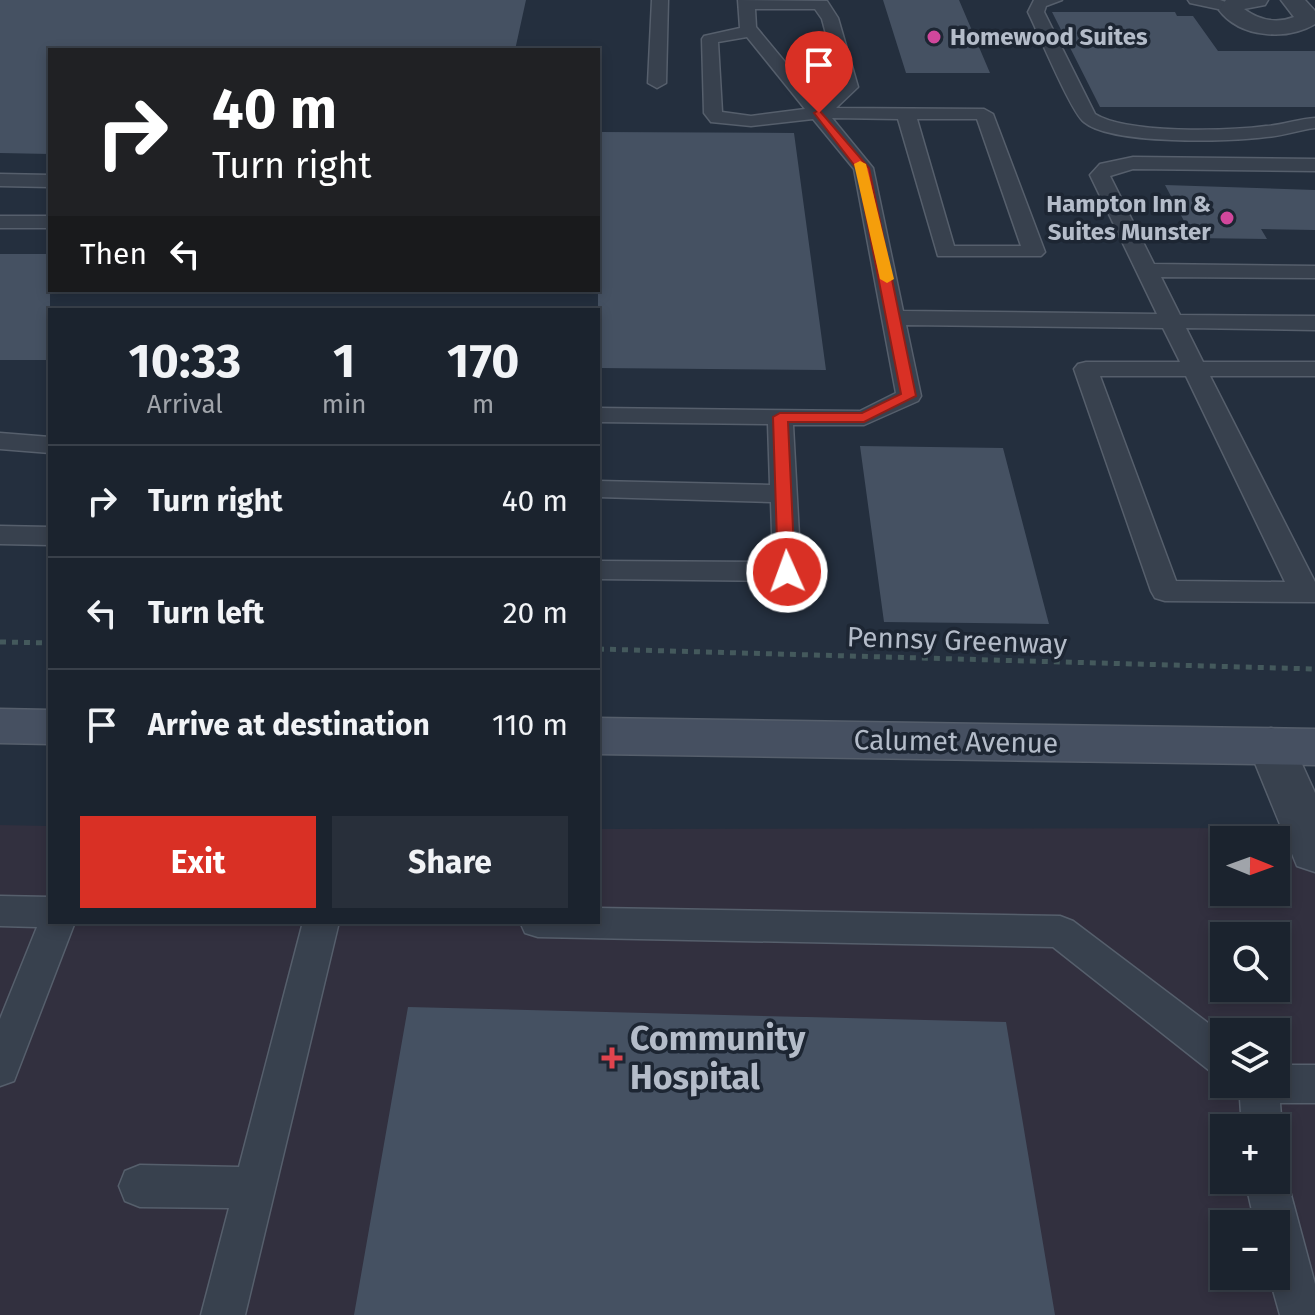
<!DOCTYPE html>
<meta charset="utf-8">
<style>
:root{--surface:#1b232e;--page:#282f3a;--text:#f1f3f6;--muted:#a0a4aa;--line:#39404a;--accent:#d93025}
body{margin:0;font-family:"Fira Sans",sans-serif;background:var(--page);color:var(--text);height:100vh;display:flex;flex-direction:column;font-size:30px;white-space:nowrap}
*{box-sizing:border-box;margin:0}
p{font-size:26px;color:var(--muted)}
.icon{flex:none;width:44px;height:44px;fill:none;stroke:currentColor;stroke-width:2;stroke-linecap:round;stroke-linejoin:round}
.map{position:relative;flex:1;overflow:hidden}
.panel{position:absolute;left:48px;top:308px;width:552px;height:616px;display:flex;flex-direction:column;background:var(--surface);border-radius:0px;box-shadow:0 4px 12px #0003,0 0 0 2px var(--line)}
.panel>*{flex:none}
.hud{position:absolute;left:48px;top:48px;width:552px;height:244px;border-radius:0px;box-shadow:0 4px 12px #0003,0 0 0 2px var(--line);background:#202124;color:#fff;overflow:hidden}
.needle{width:52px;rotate:91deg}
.fabs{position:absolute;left:1210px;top:826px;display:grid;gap:16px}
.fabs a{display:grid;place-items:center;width:80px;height:80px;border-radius:0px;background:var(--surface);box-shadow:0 4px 12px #0003,0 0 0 2px var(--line);font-size:40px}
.pin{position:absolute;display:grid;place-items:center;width:68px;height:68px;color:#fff;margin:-82px -34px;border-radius:50% 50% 50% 0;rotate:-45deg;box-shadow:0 0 8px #0007}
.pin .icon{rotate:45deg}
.me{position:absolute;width:88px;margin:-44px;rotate:358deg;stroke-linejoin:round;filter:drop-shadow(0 0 6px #0008)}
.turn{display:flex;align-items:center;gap:28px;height:168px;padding:0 32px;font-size:36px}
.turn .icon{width:104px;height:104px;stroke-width:2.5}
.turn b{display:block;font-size:56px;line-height:68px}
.then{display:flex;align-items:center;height:76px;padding:0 32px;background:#0003;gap:16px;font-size:30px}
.eta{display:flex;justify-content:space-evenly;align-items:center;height:136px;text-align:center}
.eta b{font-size:48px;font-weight:700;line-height:56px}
.cta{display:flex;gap:16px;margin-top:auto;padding:16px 32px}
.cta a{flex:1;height:92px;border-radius:0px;background:var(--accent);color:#fff;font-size:32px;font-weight:700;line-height:92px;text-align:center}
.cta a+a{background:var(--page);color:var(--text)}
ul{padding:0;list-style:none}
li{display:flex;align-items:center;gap:24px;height:112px;padding:0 32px;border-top:2px solid var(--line)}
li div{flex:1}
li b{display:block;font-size:30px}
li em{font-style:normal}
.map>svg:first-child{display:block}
.medical{fill:#32303f;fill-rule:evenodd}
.building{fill:#455162}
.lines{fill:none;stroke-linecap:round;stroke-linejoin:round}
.service-casing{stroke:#565f6c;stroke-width:3}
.minor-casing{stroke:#565f6c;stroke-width:3}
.secondary-casing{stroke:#565f6c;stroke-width:3}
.path{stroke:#44595c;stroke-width:5;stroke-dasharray:6 6;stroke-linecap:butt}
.service{fill:#38414e;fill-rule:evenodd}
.minor{fill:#38414e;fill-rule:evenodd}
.secondary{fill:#465061;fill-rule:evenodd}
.route{fill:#d93025;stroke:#8d1f18;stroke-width:2}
.slow{fill:#f59e0b}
.hotel-dot{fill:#d1479c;stroke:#1d2633;stroke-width:3}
.health-dot{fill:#e0444e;stroke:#1d2633;stroke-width:3}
.labels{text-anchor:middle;stroke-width:7;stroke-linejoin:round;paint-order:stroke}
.far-poi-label{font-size:24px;font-weight:bold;fill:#b4bcc9;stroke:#1d2633;text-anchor:start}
.street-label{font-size:28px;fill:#b4bcc9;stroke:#1d2633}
.near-poi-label{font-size:34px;font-weight:bold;fill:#b4bcc9;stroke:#1d2633;text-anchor:start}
</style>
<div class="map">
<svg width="1315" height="1315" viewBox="0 0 1315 1315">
<rect width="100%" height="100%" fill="#242f3e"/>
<!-- medical -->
<path class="medical" d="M0,825L50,826V922H598V829L1315,828V1315H0ZM1224,840H1276V892H1224ZM1224,936H1276V988H1224ZM1224,1032H1276V1084H1224ZM1224,1128H1276V1180H1224ZM1224,1224H1276V1276H1224Z"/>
<!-- building -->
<path class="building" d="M0,0H526L515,50H50V154L0,153Z
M883,0H959L990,73H906Z
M1052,12H1175L1177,16H1193L1218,51H1315V107H1100Z
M598,132L794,133L826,370L598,368Z
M1165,185L1315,190V230L1261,229L1267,239L1193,238Z
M0,254H50V360H0Z
M860,446L1003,448L1049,624L884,622Z
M408,1007L1006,1022L1055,1315H354Z"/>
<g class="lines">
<!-- service casing -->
<g class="service-casing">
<path id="service" d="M652,0H668L666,83L657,88L648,83Z
M738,0L827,1L838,18L858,87L836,108L984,109L993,114L1045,252L1041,256H938L898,119L832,118L873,168L903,311L1157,314L1090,175L1100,164L1133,157L1315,159V171L1133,169L1110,176L1154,264L1315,266V278L1161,277L1180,315L1315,316V330L1186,328L1203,362H1315V376H1210L1315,582V602L1165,601L1155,598L1151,591L1074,369L1078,364L1086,362H1180L1163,328L906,325L921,396L918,401L864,425H793L801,572L797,579L787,581L598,579V561L773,562L771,502L598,497V481L770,485L768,424L598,422V408L860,411L896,393L854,169L813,119L751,126L711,122L704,113L702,39L704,36L740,28ZM755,9H815L822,19L840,86L819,103L756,27ZM747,37L805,109L751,116L722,112L718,42ZM917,119H977L1021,246H954ZM1100,376H1186L1285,582L1176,581Z
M1034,0H1062L1046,6L1044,12L1095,114C1127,134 1228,131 1266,126C1283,125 1298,119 1315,118V128C1298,130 1283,136 1266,137C1230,142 1111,145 1084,122C1071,112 1038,32 1028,12Z
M1188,0H1220L1240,7L1232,12L1190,3Z
M0,174L50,175V187L0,186Z
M0,216H50V228H0Z
M0,433L50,437V453L0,449Z
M0,526L50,527V545L0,544Z
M0,896L50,897V922H75L14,1081L0,1086V1019L37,927L0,926Z
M598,908L1060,916L1073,921L1224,1035V1076L1210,1071L1053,947L538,937L525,933L520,922H598Z
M303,922H339L245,1315H201L229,1208L140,1207L125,1201L119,1186L125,1171L140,1165L239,1167Z
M1276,1065H1315V1103H1280L1282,1128L1276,1142V1128H1242L1239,1084H1276Z
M1276,1164L1281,1165L1287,1180L1315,1284V1315H1280L1269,1276H1276V1224H1255L1245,1180H1276Z"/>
</g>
<!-- minor casing -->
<g class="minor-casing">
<path id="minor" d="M1226,0H1268L1265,5L1244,9C1259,20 1276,24 1294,17L1281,0H1305L1315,11V24C1287,41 1240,38 1219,10Z
M1271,728L1288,733L1315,793V872L1297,866L1248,746L1254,733Z"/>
</g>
<!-- secondary casing -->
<g class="secondary-casing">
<path id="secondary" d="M0,709L50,710V744L0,743Z
M598,718L1315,729V765L598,754Z"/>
</g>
<!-- path -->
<path class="path" d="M0,642L50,643
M598,649L1315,669"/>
<!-- service -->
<use href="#service" class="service"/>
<!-- minor -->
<use href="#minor" class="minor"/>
<!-- secondary -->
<use href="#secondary" class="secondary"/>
</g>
<!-- route -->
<path class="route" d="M819,110L869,168L916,396L864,422H788L795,572L787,578L778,572L773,417L780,413H862L901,394L857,169L814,113Z"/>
<!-- slow -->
<path class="slow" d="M860,161L866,164L894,279L887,283L880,279L854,164Z"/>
<!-- markers -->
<g class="hotel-dot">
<circle cx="934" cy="37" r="8"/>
<circle cx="1227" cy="218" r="8"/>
</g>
<path class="health-dot" d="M608 1046h8v8h8v8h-8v8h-8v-8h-8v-8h8z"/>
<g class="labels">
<!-- far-poi labels -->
<g class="far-poi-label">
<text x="950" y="45">Homewood Suites</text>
<text x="1211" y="212" text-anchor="end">Hampton Inn &amp;<tspan x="1211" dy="28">Suites Munster</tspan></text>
</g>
<!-- street labels -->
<g class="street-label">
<text transform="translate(957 640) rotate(2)" y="10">Pennsy Greenway</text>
<text transform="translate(956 741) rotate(1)" y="10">Calumet Avenue</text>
</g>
<!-- near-poi labels -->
<g class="near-poi-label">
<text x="630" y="1050">Community<tspan x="630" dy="39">Hospital</tspan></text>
</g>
</g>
</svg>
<div class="fabs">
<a><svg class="needle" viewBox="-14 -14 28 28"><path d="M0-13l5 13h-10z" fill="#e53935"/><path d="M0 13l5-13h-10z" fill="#a0a4aa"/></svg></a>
<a><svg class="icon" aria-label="search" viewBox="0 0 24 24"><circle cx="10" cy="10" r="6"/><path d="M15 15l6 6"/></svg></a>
<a><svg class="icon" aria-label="layers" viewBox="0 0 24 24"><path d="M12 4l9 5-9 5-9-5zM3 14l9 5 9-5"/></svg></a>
<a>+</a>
<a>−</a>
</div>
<div class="pin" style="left:819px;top:113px;background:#d93025"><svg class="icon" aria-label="arrive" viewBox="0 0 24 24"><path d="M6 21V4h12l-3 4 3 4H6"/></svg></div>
<svg class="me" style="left:787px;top:572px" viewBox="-20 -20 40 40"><circle r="17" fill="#d93025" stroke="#fff" stroke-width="3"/><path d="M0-11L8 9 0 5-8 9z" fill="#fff"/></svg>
<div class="hud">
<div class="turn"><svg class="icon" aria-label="right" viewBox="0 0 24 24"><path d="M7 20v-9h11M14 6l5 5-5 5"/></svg><div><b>40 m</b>Turn right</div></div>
<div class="then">Then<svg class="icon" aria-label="left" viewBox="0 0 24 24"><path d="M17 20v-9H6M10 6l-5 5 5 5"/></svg></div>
</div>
<section class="panel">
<div class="eta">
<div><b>10:33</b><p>Arrival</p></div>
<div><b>1</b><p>min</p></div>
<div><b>170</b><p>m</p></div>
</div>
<ul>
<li><svg class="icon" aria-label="right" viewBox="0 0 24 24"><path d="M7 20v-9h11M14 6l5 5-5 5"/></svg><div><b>Turn right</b></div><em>40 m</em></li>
<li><svg class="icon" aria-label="left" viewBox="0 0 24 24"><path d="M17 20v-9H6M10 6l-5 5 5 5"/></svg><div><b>Turn left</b></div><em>20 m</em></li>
<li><svg class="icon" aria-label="arrive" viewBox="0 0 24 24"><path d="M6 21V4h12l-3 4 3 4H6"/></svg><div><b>Arrive at destination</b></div><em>110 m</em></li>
</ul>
<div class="cta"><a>Exit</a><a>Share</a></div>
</section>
</div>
